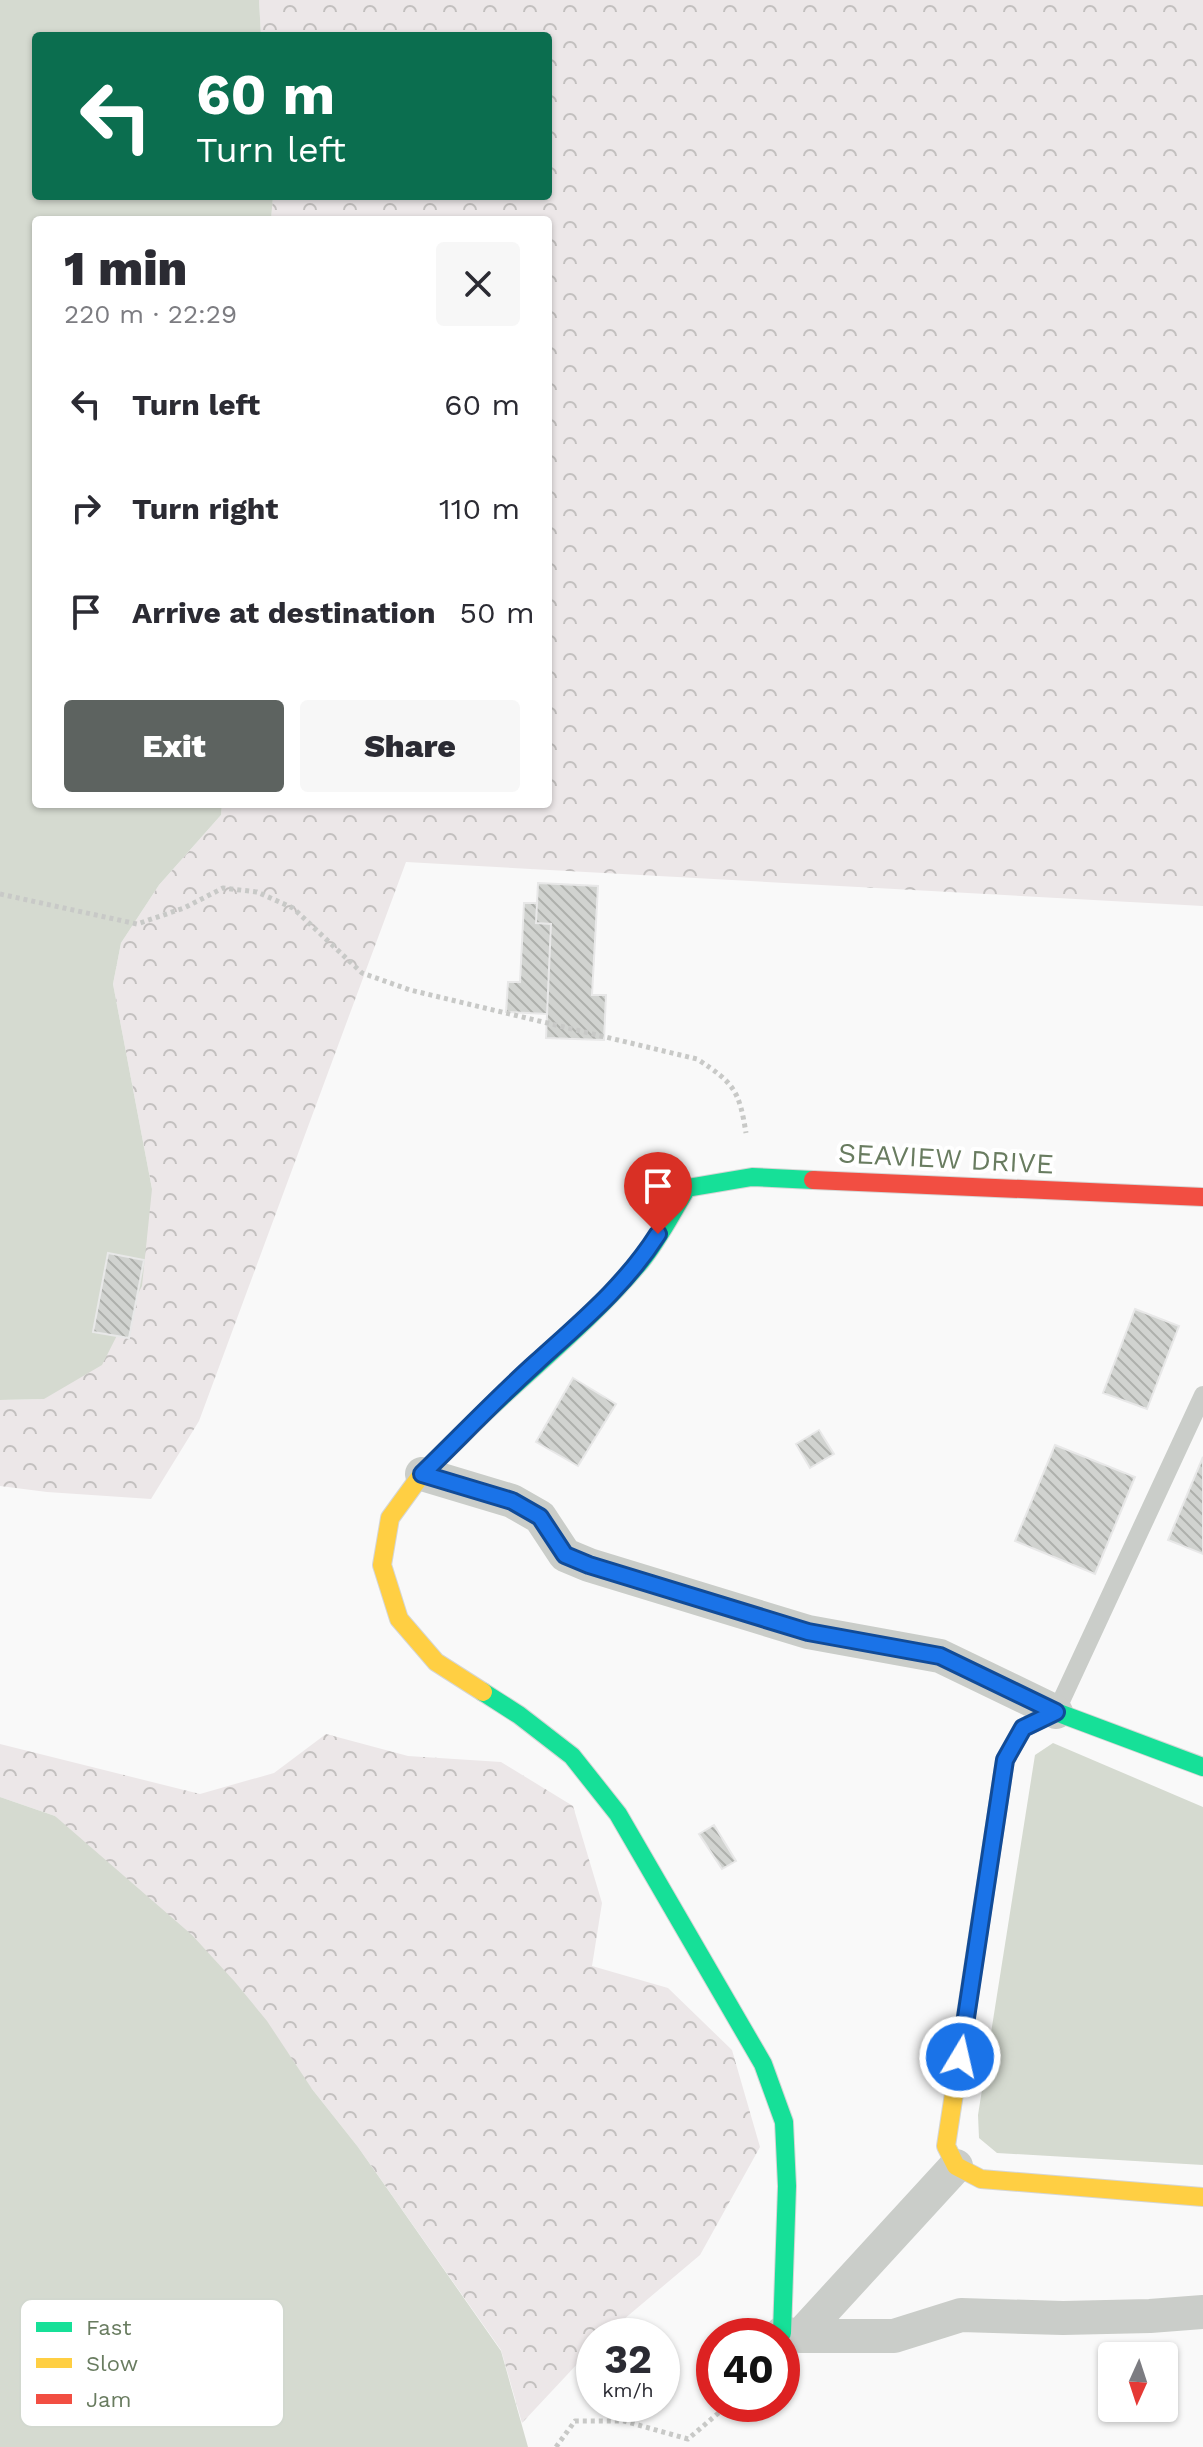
<!DOCTYPE html>
<meta charset="utf-8">
<style>
:root{--surface:#fff;--page:#f7f7f7;--text:#2b2b33;--muted:#7c7c81;--accent:#5d6360}
body{margin:0;font-family:"Work Sans",sans-serif;background:var(--page);color:var(--text);height:100vh;display:flex;flex-direction:column;font-size:30px;white-space:nowrap}
*{box-sizing:border-box;margin:0}
p{font-size:26px;color:var(--muted)}
.icon{flex:none;width:44px;height:44px;fill:none;stroke:currentColor;stroke-width:2;stroke-linecap:round;stroke-linejoin:round}
.map{position:relative;flex:1;overflow:hidden}
.drawer{position:absolute;left:32px;top:216px;width:520px;height:592px;display:flex;flex-direction:column;background:var(--surface);border-radius:8px;box-shadow:0 2px 6px #0004}
.drawer>*{flex:none}
.hud{position:absolute;left:32px;top:32px;width:520px;height:168px;border-radius:8px;box-shadow:0 2px 6px #0004;background:#0b6e4f;color:#fff;overflow:hidden}
.needle{width:52px;rotate:183deg}
.tools{position:absolute;left:1098px;top:2342px;display:grid;gap:16px}
.tools a{display:grid;place-items:center;width:80px;height:80px;border-radius:8px;background:var(--surface);box-shadow:0 2px 6px #0004;font-size:40px}
.speed{position:absolute;left:576px;top:2318px;display:flex;gap:16px;font-size:40px;font-weight:700;text-align:center}
.speed>*{display:grid;place-content:center;width:104px;height:104px;border-radius:50%;background:var(--surface);box-shadow:0 2px 6px #0004;line-height:1}
.speed small{font-size:20px;font-weight:400}
.speed .limit{border:12px solid #d22;background:#fff;color:#111}
.pin{position:absolute;display:grid;place-items:center;width:68px;height:68px;color:#fff;margin:-82px -34px;border-radius:50% 50% 50% 0;rotate:-45deg;box-shadow:0 0 8px #0007}
.pin .icon{rotate:45deg}
.me{position:absolute;width:88px;margin:-44px;rotate:9deg;stroke-linejoin:round;filter:drop-shadow(0 0 6px #0008)}
.turn{display:flex;align-items:center;gap:28px;height:168px;padding:0 32px;font-size:36px}
.turn .icon{width:104px;height:104px;stroke-width:2.5}
.turn b{display:block;font-size:56px;line-height:68px}
.round{display:grid;place-items:center;flex:none;width:84px;height:84px;border-radius:8px;background:var(--page)}
.head{display:flex;align-items:center;justify-content:space-between;height:136px;padding:0 32px}
h1{font-size:48px;font-weight:800;line-height:60px}
.button{display:flex;gap:16px;margin-top:auto;padding:16px 32px}
.button a{flex:1;height:92px;border-radius:8px;background:var(--accent);color:#fff;font-size:32px;font-weight:800;line-height:92px;text-align:center}
.button a+a{background:var(--page);color:var(--text)}
ul{padding:0;list-style:none}
li{display:flex;align-items:center;gap:24px;height:104px;padding:0 32px}
li div{flex:1}
li b{display:block;font-size:30px}
li em{font-style:normal}
.map>svg:first-child{display:block}
.forest{fill:url(#forest-crowns)}
.water{fill:#d5dad0}
.building{fill:url(#building-back-hatch);stroke:#e8e8e8;stroke-width:2}
.lines{fill:none;stroke-linecap:round;stroke-linejoin:round}
.fast-casing{stroke:#d5d6d5;stroke-width:20}
.slow-casing{stroke:#d5d6d5;stroke-width:20}
.jam-casing{stroke:#d5d6d5;stroke-width:20}
.path{stroke:#c8c9c7;stroke-width:5;stroke-dasharray:4 4;stroke-linecap:butt}
.lane{stroke:#cacdc9;stroke-width:18}
.street{stroke:#cacdc9;stroke-width:34}
.fast{stroke:#16e098;stroke-width:18}
.slow{stroke:#ffcf43;stroke-width:18}
.jam{stroke:#f24e42;stroke-width:18}
.route-casing{stroke:#114b97;stroke-width:20}
.route{stroke:#1a73e8;stroke-width:14}
.labels{text-anchor:middle;stroke-width:8;stroke-linejoin:round;paint-order:stroke}
.street-label{font-size:28px;fill:#697c60;stroke:#fff}
.key{fill:#fff;stroke:#d2d8cf;stroke-width:2}
.key-label{font-size:22px;fill:#697c60}
</style>
<div class="map">
<svg width="1203" height="2447" viewBox="0 0 1203 2447">
<defs>
<pattern id="forest-crowns" width="20" height="18" patternUnits="userSpaceOnUse" patternTransform="scale(2)"><rect width="20" height="18" fill="#ece7e8"/><path d="M2 6a3 3 0 1 1 6 0M12 15a3 3 0 1 1 6 0" fill="none" stroke="#c3c0bf"/></pattern>
<pattern id="building-back-hatch" width="6" height="6" patternUnits="userSpaceOnUse" patternTransform="scale(2)"><rect width="6" height="6" fill="#d1d3d0"/><path d="M-1 5l2 2M0 0l6 6M5-1l2 2" fill="none" stroke="#aeb0ac"/></pattern>
</defs>
<rect width="100%" height="100%" fill="#f9f9f9"/>
<!-- forest -->
<path class="forest" d="M259,0H1203V906L406,862L199,1421L151,1499L47,1492L0,1486V1400L44,1399L152,1189L113,984L121,943L159,885L221,815L222,804H548V220H271L273,196H548V36H261Z
M326,1734L408,1756L501,1762L573,1806L602,1903L592,1966L668,1988L732,2050L760,2147L700,2255L604,2336H594V2346L522,2423L501,2350L358,2147L312,2089L55,1816L0,1797V1744L200,1794L274,1773Z"/>
<!-- water -->
<path class="water" d="M0,0H259L261,36H36V196H273L271,220H36V804H222L221,815L159,885L121,943L113,984L152,1189L142,1286L102,1365L44,1399L0,1400Z
M1053,1743L1203,1807V2165L997,2153L979,2138L978,2115L1035,1755Z
M0,1797L55,1816L192,1935L235,1982L267,2021L312,2089L358,2147L501,2351L528,2447H0Z"/>
<!-- building -->
<path class="building" d="M538,883L598,886L592,995H606L604,1040L546,1038L551,924L536,923Z
M524,903H537L536,923L551,924L547,1014L506,1012L508,982H520Z
M108,1253L144,1260L129,1338L93,1332Z
M1135,1309L1179,1326L1147,1409L1103,1393Z
M573,1378L616,1404L578,1466L536,1442Z
M819,1430L834,1454L810,1468L796,1444Z
M1055,1445L1135,1477L1095,1574L1015,1541Z
M1203,1457V1554L1168,1540Z
M714,1825L736,1861L722,1869L699,1834Z"/>
<g class="lines">
<!-- fast casing -->
<g class="fast-casing">
<path id="fast" d="M478,1419C532,1367 593,1319 641,1261C659,1239 672,1212 687,1188L752,1177L813,1180
M483,1692L519,1715L572,1756L618,1814L763,2064L784,2122L787,2186L782,2333
M977,1943L1005,1760L1023,1728L1056,1712L1203,1767"/>
</g>
<!-- slow casing -->
<g class="slow-casing">
<path id="slow" d="M478,1419L422,1474L390,1518L382,1565L399,1619L436,1662L483,1692
M977,1943L946,2146L956,2166L981,2179L1203,2197"/>
</g>
<!-- jam casing -->
<g class="jam-casing">
<path id="jam" d="M813,1180L1203,1197"/>
</g>
<!-- path -->
<path class="path" d="M0,894L137,924L184,908L223,888L257,892L293,908L362,973L410,990L697,1059C734,1083 739,1090 746,1133
M556,2447L575,2421H624L688,2439L729,2404"/>
<!-- lane -->
<path class="lane" d="M1056,1712L1203,1395"/>
<!-- street -->
<path class="street" d="M422,1474L512,1501L540,1517L565,1555L589,1565L808,1632L940,1656L1056,1712
M780,2336L782,2333L800,2336H894L961,2315L1063,2318L1150,2316L1203,2312
M800,2336L956,2166"/>
<!-- fast -->
<use href="#fast" class="fast"/>
<!-- slow -->
<use href="#slow" class="slow"/>
<!-- jam -->
<use href="#jam" class="jam"/>
</g>
<g class="lines">
<!-- route casing -->
<g class="route-casing">
<path id="route" d="M658,1234C625,1286 581,1322 536,1363C497,1398 460,1437 422,1474L512,1501L540,1517L565,1555L589,1565L808,1632L940,1656L1056,1712L1023,1728L1005,1760L960,2057"/>
</g>
<!-- route -->
<use href="#route" class="route"/>
</g>
<g class="labels">
<!-- street labels -->
<g class="street-label">
<text transform="translate(946 1158) rotate(3)" y="10">SEAVIEW DRIVE</text>
</g>
</g>
<!-- legend -->
<rect x="20" y="2299" width="264" height="128" rx="12" class="key"/>
<rect x="36" y="2322" width="36" height="10" fill="#16e098"/>
<rect x="36" y="2358" width="36" height="10" fill="#ffcf43"/>
<rect x="36" y="2394" width="36" height="10" fill="#f24e42"/>
<g class="key-label">
<text x="86" y="2335">Fast</text>
<text x="86" y="2371">Slow</text>
<text x="86" y="2407">Jam</text>
</g>
</svg>
<div class="tools">
<a><svg class="needle" viewBox="-14 -14 28 28"><path d="M0-13l5 13h-10z" fill="#e53935"/><path d="M0 13l5-13h-10z" fill="#7c7c81"/></svg></a>
</div>
<div class="speed"><div>32<small>km/h</small></div><div class="limit">40</div></div>
<div class="pin" style="left:658px;top:1234px;background:#d93025"><svg class="icon" aria-label="arrive" viewBox="0 0 24 24"><path d="M6 21V4h12l-3 4 3 4H6"/></svg></div>
<svg class="me" style="left:960px;top:2057px" viewBox="-20 -20 40 40"><circle r="17" fill="#1a73e8" stroke="#fff" stroke-width="3"/><path d="M0-11L8 9 0 5-8 9z" fill="#fff"/></svg>
<div class="hud">
<div class="turn"><svg class="icon" aria-label="left" viewBox="0 0 24 24"><path d="M17 20v-9H6M10 6l-5 5 5 5"/></svg><div><b>60 m</b>Turn left</div></div>
</div>
<section class="drawer">
<div class="head"><div><h1>1 min</h1><p>220 m · 22:29</p></div><a class="round"><svg class="icon" aria-label="close" viewBox="0 0 24 24"><path d="M6 6l12 12M18 6L6 18"/></svg></a></div>
<ul>
<li><svg class="icon" aria-label="left" viewBox="0 0 24 24"><path d="M17 20v-9H6M10 6l-5 5 5 5"/></svg><div><b>Turn left</b></div><em>60 m</em></li>
<li><svg class="icon" aria-label="right" viewBox="0 0 24 24"><path d="M7 20v-9h11M14 6l5 5-5 5"/></svg><div><b>Turn right</b></div><em>110 m</em></li>
<li><svg class="icon" aria-label="arrive" viewBox="0 0 24 24"><path d="M6 21V4h12l-3 4 3 4H6"/></svg><div><b>Arrive at destination</b></div><em>50 m</em></li>
</ul>
<div class="button"><a>Exit</a><a>Share</a></div>
</section>
</div>
